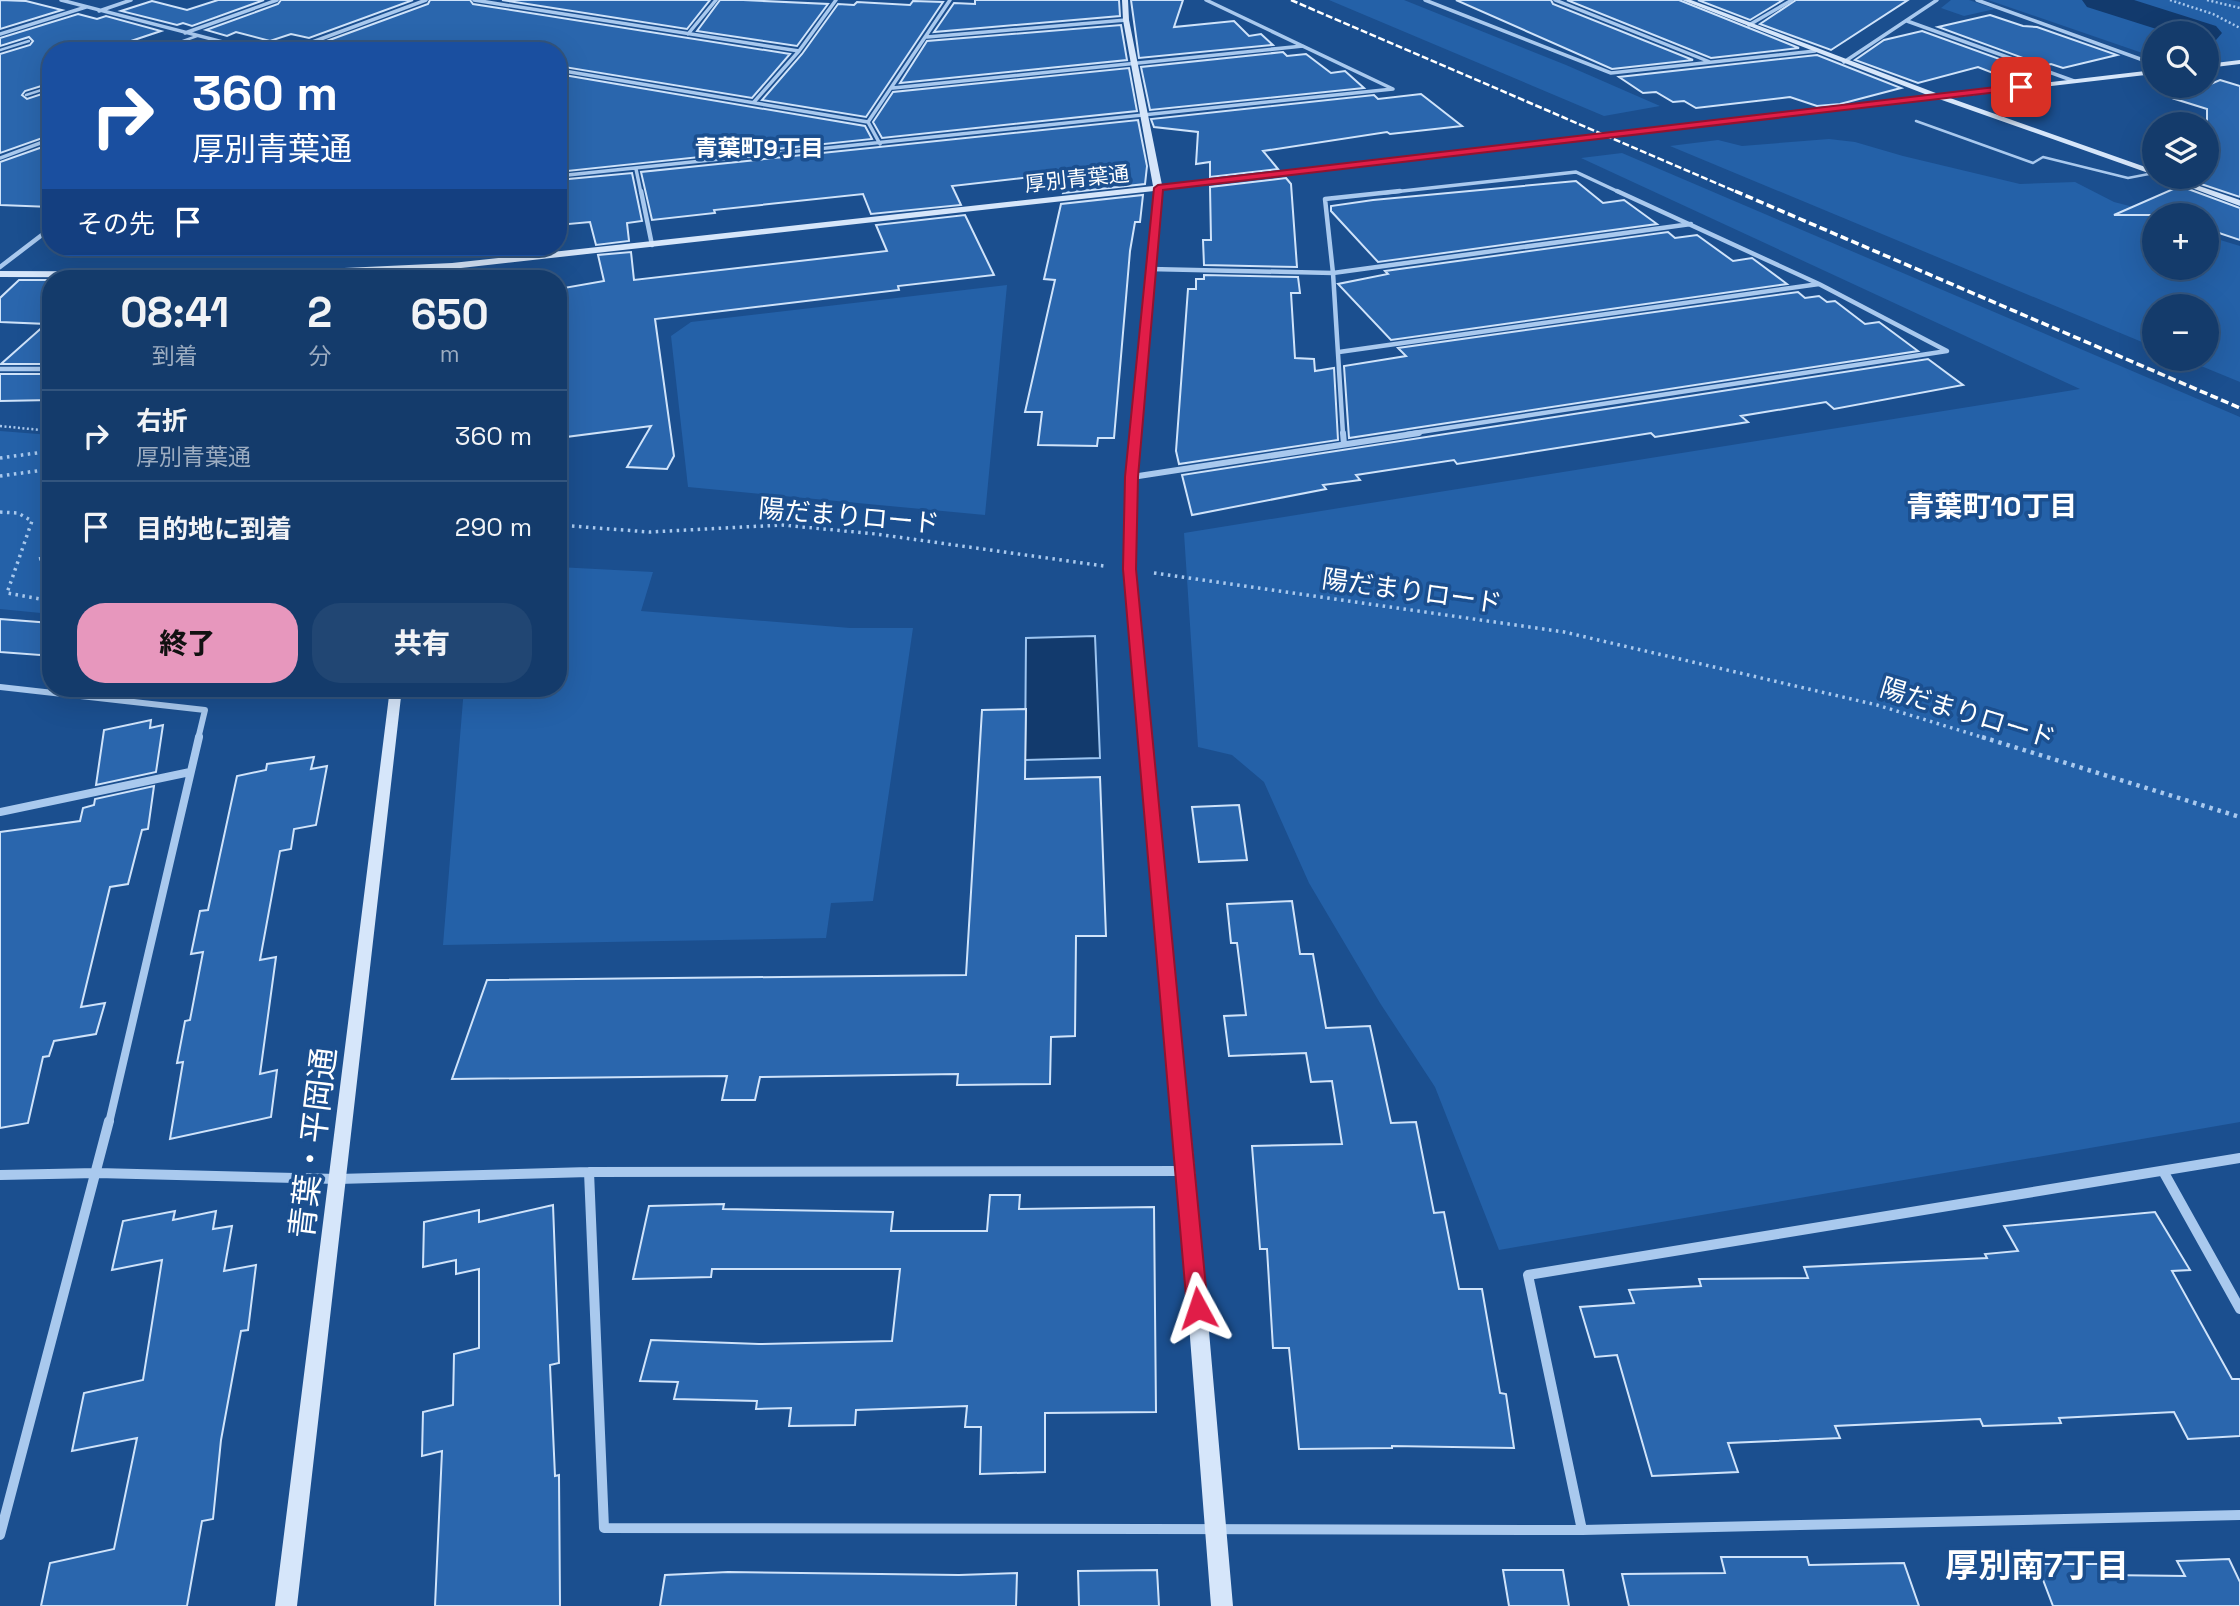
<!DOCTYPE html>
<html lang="ja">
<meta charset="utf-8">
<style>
:root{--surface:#143b6b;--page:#214673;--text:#f1f3f6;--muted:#9dadc1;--line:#33557e;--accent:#e797bd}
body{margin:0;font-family:"Space Grotesk","Noto Sans JP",sans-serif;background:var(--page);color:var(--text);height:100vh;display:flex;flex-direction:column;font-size:26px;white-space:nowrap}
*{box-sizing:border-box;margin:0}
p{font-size:23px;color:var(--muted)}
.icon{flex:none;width:38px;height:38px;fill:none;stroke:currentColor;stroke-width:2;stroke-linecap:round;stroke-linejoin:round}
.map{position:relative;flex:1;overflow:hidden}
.details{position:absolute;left:42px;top:270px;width:525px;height:427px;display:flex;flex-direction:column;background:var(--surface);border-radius:28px;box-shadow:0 7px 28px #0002,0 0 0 2px var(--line)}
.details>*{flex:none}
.hud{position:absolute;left:42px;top:42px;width:525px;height:214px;border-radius:28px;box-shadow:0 7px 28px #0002,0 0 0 2px var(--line);background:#1a4fa0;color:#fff;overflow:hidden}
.tools{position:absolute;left:2142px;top:21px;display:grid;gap:14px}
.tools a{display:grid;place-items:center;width:77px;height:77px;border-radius:50%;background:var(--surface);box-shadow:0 7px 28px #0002,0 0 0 2px var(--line);font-size:35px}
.pin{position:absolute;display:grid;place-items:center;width:60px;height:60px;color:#fff;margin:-30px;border-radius:14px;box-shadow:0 4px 10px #0006}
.me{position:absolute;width:77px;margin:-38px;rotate:355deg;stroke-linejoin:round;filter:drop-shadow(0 0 5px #0008)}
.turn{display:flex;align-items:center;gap:24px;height:147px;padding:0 35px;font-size:32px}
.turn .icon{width:91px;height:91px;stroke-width:2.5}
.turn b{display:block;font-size:49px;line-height:60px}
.then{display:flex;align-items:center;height:66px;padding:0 35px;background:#0003;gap:14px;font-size:26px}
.eta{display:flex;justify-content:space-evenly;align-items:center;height:119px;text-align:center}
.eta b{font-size:42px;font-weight:800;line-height:49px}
.cta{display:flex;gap:14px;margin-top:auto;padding:14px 35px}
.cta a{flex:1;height:80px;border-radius:28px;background:var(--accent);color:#111;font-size:28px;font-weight:800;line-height:80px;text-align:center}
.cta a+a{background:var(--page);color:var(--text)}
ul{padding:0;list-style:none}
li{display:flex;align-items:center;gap:21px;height:91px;padding:0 35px;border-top:2px solid var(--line)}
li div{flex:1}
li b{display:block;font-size:26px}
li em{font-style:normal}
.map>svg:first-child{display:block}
.green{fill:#2461a8}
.water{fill:#123a6d;stroke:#9cc4f0;stroke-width:2}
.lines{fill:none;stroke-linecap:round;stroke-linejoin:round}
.river{fill:#123a6d;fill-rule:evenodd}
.building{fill:#2a66ad;stroke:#cfe3fa;stroke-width:2}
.path-far2{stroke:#a9c9ee;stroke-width:2.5;stroke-dasharray:2 2.5;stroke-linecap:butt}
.path-far1{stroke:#a9c9ee;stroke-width:3.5;stroke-dasharray:2.5 4.5;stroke-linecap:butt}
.path{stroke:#a9c9ee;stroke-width:4.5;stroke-dasharray:3.5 5;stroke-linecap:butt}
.lane{stroke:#a9c9ee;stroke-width:2.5}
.street-far4{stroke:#a9c9ee;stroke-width:3.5}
.street-far3{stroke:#a9c9ee;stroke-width:4.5}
.street-far2{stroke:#a9c9ee;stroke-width:6}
.street-far1{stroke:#a9c9ee;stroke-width:8}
.street{stroke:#a9c9ee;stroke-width:10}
.secondary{fill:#d6e6fa;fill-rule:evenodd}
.rail-far1{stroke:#fff;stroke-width:2.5;stroke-dasharray:7 2.5;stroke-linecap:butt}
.rail{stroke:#fff;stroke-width:3.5;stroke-dasharray:8 3.5;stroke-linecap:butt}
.route{fill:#e11d48;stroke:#92132f;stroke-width:2}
.labels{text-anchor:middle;stroke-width:7;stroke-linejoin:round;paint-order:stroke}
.far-street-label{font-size:21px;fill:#fff;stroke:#1b4f8f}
.far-neighbourhood-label{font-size:23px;font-weight:bold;fill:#fff;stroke:#1b4f8f}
.street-label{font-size:26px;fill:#fff;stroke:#1b4f8f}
.neighbourhood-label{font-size:28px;font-weight:bold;fill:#fff;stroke:#1b4f8f}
.near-street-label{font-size:32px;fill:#fff;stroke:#1b4f8f}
.near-neighbourhood-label{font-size:33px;font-weight:bold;fill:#fff;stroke:#1b4f8f}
</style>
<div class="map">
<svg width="2240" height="1606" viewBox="0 0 2240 1606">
<rect width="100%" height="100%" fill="#1b4f8f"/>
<!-- green -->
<path class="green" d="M1329,0H1404L1566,65L1660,106L1604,116Z
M1951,0H1969L1995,9L1964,16L1941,8Z
M1988,0H2231L2240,2V64L2207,62V33H2154V57Z
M1829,139L1855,142L1903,156L2020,184L2075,182L2114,202L2153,212L2158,215H2154V268H2207V236L2240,246V382L2184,359H2207V306H2154V347L1670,146L1718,140L1742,146Z
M1622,153L2240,417V1122L1499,1250L1435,1087L1380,1003L1309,883L1264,782L1232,755L1198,747L1184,533L2080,389L1581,158Z
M1007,285L985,515L688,487L671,336L691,322Z
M0,431L51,435V614L0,609Z
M558,567L653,572L641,611L850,628H913L873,901L831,903L826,938L443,945L464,688H558Z"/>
<!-- water -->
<path class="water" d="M1095,636L1100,758L1025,760L1026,638Z"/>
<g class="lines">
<!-- river -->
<path class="river" d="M2082,0H2134L2216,26L2222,33L2216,40L2207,43V33H2169L2087,7Z"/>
</g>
<!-- building -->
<path class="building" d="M0,0L26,1L62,10L0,29Z
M218,0H264L192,26L183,23L177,25L121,11L152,1L187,10Z
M281,0H413L309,38L291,34L270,41L236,32L227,36L206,30L278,4Z
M430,0H470L473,4L790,54L752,98L558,66V51H427L391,42L369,51H355L324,42L428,4Z
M502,0H710L687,29Z
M720,0H743L828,4L797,46L697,31Z
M975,0H1119L1120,16L934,32L954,3L975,4Z
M1131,0H1183L1174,27L1234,21L1249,36L1261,34L1273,45L1139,58Z
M1456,0H1551L1553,4L1693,60L1612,69Z
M1567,0H1679L1799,48L1711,58Z
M1698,0H1783L1750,20Z
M1796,0H1908L1831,50L1760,24Z
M913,1L943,2L866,117L762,100L802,54L838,4L854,5L857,2L910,5Z
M78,14L97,19L106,16L161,31L101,51H51V83L25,91L22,95L27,99L51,91V135L0,153V54L30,45L33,41L29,37L0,46V38Z
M1990,15L2023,26L2037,27L2117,55L2063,68L2051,64L2045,66L1938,27Z
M1121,25L1127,60L900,83L927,41Z
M1922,31L2030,70L2003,77L1978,67L1918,83L1855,60L1884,40Z
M1283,52L1287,56L1306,54L1331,73L1345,71L1364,88L1150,110L1141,67Z
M1817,55L1901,88L1840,104L1817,106L1790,97L1696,108L1684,101L1673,102L1656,92L1643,93L1619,77Z
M1129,68L1137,111L882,138L873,122L893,92Z
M558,74L865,126L872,139L558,172Z
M2220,80L2240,86V197L2192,181L2207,177V109L2175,99Z
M1421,94L1462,126L1390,134L1387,132L1263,151L1278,169L1210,177V162L1196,164L1198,132L1154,127L1151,119L1374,95L1378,99Z
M1138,120L1147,166L1145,184L1063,193L1067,173L952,186L961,205L871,214L863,194L714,210L715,213L652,220L641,172Z
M51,144V207L0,205V162Z
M632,173L642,221L627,223L629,241L596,245L590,222L558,225V180Z
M1286,178L1291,184L1297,267L1204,265L1203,240H1211L1210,187Z
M1576,181L1603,203L1624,200L1657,224L1378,262L1331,211V206L1373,200Z
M2180,186L2240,208V240L2207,229V215H2114Z
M1143,195L1140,222H1135L1130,251L1114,438H1098L1097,446L1038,445L1042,412H1025L1055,280L1044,279L1061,204Z
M965,215L994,275L898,286L899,290L655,319L674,456L667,469L627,467L651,426L558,438V289L604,281L598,255L631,252L634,280L887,251L876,225Z
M1668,232L1675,238L1697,235L1733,261L1752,258L1787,284L1391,340L1338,284L1388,274L1385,271Z
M1204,275L1298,277L1300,293H1291L1295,358L1314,359L1315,371L1334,368L1338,440L1179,464L1176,451L1188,289H1196V279H1204Z
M19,280H51V364H1L46,324L0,322V298Z
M1798,292L1805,298L1819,296L1827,302L1835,301L1865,324L1879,322L1918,351L1349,438L1344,366L1406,356L1398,348Z
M1928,359L1963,385L1834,409L1826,402L1741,416L1748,422L1655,437L1651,433L1457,464L1454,460L1356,475L1360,480L1323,485L1326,489L1192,515L1182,475Z
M0,374H51V400L0,401Z
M0,619L51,623V644L40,655L0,652Z
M1026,709L1025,779L1100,777L1106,936H1076L1075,1036L1051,1037L1050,1084L957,1085L958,1074L760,1077L755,1100H722L727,1076L452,1079L487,980L966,975L982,710Z
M151,720L150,728L163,725L156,772L96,785L104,730Z
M314,757L311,769L327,766L316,825L294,829L291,849L280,851L260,960L276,957L260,1074L277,1070L271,1117L170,1139L183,1062L177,1063L185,1021L190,1020L203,952L191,954L200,911L208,910L237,776L266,770L267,764Z
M154,786L148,829L142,830L128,884L110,887L81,1007L105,1003L96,1034L54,1041L49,1056L43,1057L28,1123L0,1128V832L80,821L83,808L94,805L95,799Z
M1239,805L1247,860L1199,862L1192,807Z
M1292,901L1300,954H1313L1326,1028L1370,1026L1391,1123L1416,1122L1434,1213L1444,1212L1459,1289H1482L1500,1393L1506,1394L1514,1448L1392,1446V1448L1299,1449L1289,1348H1273L1267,1249H1260L1252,1146L1342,1144L1332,1081L1311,1082L1306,1053L1229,1056L1224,1016L1246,1015L1237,943H1231L1227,904Z
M990,1195H1020L1019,1209L1154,1207L1156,1412L1045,1413V1472L980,1474L981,1427H965L967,1406L856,1410L855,1425L789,1426L791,1408L756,1409L757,1401L674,1399L678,1382L640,1381L651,1340L759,1344L892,1341L900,1269H712L711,1277L633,1279L649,1206L724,1204L723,1209L893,1212L891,1231H987Z
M553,1205L559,1363L550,1365L555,1476L559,1475L560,1606H435L442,1451L422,1456L423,1412L453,1405L454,1354L479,1348V1269L456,1274V1260L423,1267L424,1222L479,1210V1222Z
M175,1211L173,1220L216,1211L213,1229L232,1226L224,1271L256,1265L248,1330L241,1331L221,1440L213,1519L202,1521L187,1606H41L50,1563L114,1549L137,1438L72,1451L84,1393L143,1380L162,1260L112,1270L123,1221Z
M2155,1212L2190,1270L2172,1271L2232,1379H2240V1436L2188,1439L2174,1412L2059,1418L2061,1423L1983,1426L1980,1419L1835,1426L1840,1438L1728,1443L1738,1472L1652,1476L1617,1355L1595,1357L1580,1307L1634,1303L1629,1290L1701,1286L1699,1279L1808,1278L1804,1267L1987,1258L1985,1254L2018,1251L2004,1226Z
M1721,1557H1807L1809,1565L1904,1563L1919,1606H1629L1622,1574L1725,1573Z
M2229,1559L2240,1582V1606H2053L2037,1564H2100L2105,1575L2185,1576L2177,1561Z
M1157,1570L1159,1606H1079L1078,1571Z
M1503,1570H1563L1569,1606H1509Z
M728,1572L959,1575L1017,1573L1016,1606H660L665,1575Z"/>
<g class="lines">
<!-- path-far2 -->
<path class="path-far2" d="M2170,0L2213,14L2240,28
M2207,0L2240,8
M0,426L51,431"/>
<!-- path-far1 -->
<path class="path-far1" d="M0,458L51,451
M0,476L51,469
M0,512L18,513L32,521L7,593L51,601
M558,525L649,532L782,525L876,534L1104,566
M39,559L51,556
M1154,573L1564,632L1877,705L1988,739"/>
<!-- path -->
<path class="path" d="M1982,737L2240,817"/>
<!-- lane -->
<path class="lane" d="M0,50L29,41
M155,51L197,36
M26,95L51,87
M1916,121L2033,163L2043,157L2128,178L2154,173"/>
<!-- street-far4 -->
<path class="street-far4" d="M61,0L258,51
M474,0L799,51
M1425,0L1611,73L1815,51
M1555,0L1710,62
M1977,0L2154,64
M99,11L131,0
M1907,21L2074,81
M1749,25L1792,0
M185,33L277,0
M0,34L86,7
M688,34L716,0
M927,37L1126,20
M288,51L426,0
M1844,62L1937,0
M558,70L868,122
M893,88L1303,46
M754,102L799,51L836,0
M880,144L868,122L950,0
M0,158L51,139
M636,169L641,193
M558,176L1393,89L1206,0
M1384,193L1576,172L1621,193"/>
<!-- street-far3 -->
<path class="street-far3" d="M641,191L652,245
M0,267L51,228
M1150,269L1333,273L1691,224
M1339,352L1819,284
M0,369H51
M1343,434L1333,273L1325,199L1400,191
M1407,434L1947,351L1819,284L1617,191"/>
<!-- street-far2 -->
<path class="street-far2" d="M1343,433L1344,444
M1132,477L1419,433
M0,687L205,710L198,739"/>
<!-- street-far1 -->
<path class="street-far1" d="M0,812L190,772
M109,1123L199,737"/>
<!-- street -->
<path class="street" d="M2163,1171L2240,1309
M589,1172L604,1528L1582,1530L2240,1515
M0,1175L97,1173L338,1179L589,1172L1186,1171
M1582,1530L1528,1275L2240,1158
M0,1535L109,1121"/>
<!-- secondary -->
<path class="secondary" d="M1122,0H1128L1129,20L1162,185L1930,96L1682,0H1691L1941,95L2154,70V74L1950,98L2154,170V175L1939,99L1162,190L1138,477L1135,569L1195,1171L1233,1606H1211L1177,1171L1123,569L1126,477L1154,191L452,269L258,278L0,277V271L258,272L452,263L1153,186L1123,20Z
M2240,60V64L2207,68V64Z
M2162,177H2173L2240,200V206Z
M390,688H402L297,1606H275Z"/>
<!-- rail-far1 -->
<path class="rail-far1" d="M1291,0L1739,193"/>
<!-- rail -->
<path class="rail" d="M1735,191L2240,408"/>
</g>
<!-- route -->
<path class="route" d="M2021,84L2024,89L1163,190L1138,477L1136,569L1208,1308L1205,1315L1198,1318L1190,1315L1187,1308L1123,569L1125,477L1154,188L1158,185Z"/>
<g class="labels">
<!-- far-street labels -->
<g class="far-street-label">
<text transform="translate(1077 179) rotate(-6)" y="7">厚別青葉通</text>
</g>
<!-- far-neighbourhood labels -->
<g class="far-neighbourhood-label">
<text x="759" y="156">青葉町9丁目</text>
</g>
<!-- street labels -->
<g class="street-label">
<text transform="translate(849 516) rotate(5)" y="9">陽だまりロード</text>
<text transform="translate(1412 591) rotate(8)" y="9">陽だまりロード</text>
<text transform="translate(1968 713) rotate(17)" y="9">陽だまりロード</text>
</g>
<!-- neighbourhood labels -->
<g class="neighbourhood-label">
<text x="1992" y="516">青葉町10丁目</text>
</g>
<!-- near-street labels -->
<g class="near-street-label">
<text transform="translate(313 1143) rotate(-83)" y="11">青葉・平岡通</text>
</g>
<!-- near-neighbourhood labels -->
<g class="near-neighbourhood-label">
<text x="2037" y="1577">厚別南7丁目</text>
</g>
</g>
</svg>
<div class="tools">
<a><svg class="icon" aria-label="search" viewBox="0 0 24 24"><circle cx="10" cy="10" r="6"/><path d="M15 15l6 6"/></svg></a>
<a><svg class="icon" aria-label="layers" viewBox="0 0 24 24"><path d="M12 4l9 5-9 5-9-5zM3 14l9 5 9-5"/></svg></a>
<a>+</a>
<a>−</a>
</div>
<div class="pin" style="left:2021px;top:87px;background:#d93025"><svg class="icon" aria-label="arrive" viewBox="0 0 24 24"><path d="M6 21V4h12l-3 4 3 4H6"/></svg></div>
<svg class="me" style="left:1198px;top:1308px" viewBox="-20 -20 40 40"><path d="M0-17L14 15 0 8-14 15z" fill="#e11d48" stroke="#fff" stroke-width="4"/></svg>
<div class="hud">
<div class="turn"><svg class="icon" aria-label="right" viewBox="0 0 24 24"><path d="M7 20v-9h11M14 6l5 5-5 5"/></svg><div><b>360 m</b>厚別青葉通</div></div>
<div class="then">その先<svg class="icon" aria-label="arrive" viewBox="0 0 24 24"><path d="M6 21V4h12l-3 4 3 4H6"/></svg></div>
</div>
<section class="details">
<div class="eta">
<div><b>08:41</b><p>到着</p></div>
<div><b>2</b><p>分</p></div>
<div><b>650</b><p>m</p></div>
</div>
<ul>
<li><svg class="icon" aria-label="right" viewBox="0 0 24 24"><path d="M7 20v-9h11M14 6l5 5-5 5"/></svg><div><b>右折</b><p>厚別青葉通</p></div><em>360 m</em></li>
<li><svg class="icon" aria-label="arrive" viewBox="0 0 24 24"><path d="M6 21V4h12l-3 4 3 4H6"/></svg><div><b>目的地に到着</b></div><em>290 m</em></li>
</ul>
<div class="cta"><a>終了</a><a>共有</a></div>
</section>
</div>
